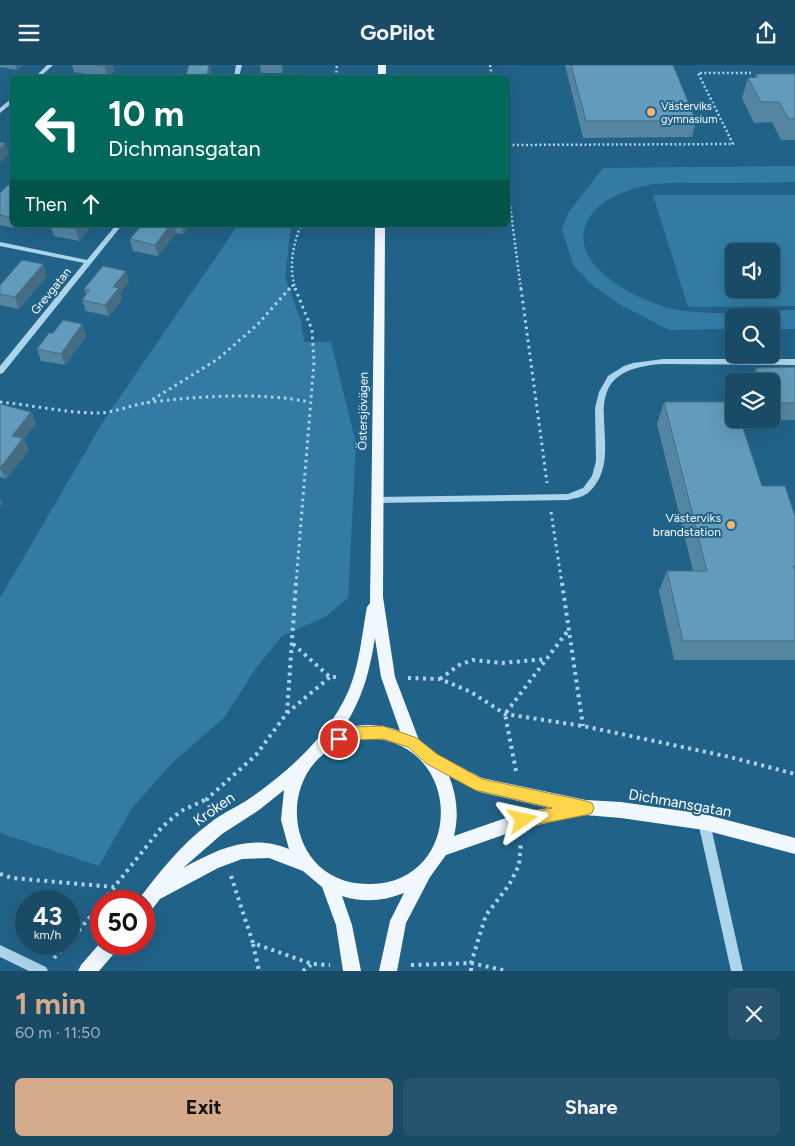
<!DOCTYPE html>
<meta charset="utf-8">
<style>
:root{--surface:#194a66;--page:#26546f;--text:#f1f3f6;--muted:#9fb3bf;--line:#37627a;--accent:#d6ab8b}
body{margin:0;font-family:Figtree,sans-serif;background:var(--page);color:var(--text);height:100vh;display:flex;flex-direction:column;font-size:19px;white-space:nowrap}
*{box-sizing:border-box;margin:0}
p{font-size:16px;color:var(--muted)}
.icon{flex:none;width:28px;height:28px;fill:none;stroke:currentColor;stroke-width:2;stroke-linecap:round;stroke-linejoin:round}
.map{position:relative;height:906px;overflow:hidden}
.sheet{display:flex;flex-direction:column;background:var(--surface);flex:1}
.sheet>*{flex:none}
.top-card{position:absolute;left:10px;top:10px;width:500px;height:152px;border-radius:8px;box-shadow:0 5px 20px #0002,0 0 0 1px var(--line);background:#00695c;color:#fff;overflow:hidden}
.tools{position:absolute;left:725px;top:178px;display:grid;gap:10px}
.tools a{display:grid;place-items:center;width:55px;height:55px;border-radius:8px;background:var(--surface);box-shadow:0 5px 20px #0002,0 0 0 1px var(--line);font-size:25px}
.speed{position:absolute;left:15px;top:825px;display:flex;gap:10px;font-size:25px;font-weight:700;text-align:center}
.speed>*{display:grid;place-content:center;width:65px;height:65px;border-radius:50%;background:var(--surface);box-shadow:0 5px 20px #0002,0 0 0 1px var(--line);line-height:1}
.speed small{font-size:12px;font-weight:400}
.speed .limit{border:8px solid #d22;background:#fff;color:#111}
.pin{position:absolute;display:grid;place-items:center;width:42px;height:42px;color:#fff;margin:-21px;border:2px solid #fff;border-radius:50%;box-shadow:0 1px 5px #0007}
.me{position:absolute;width:55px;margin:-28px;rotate:79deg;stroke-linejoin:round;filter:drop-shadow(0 0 4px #0008)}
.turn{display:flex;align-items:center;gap:18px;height:105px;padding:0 15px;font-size:22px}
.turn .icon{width:65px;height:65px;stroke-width:2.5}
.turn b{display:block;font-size:35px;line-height:42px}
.then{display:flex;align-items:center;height:48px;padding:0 15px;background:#0003;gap:10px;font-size:19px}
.round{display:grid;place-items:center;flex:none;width:52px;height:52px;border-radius:8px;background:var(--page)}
.overview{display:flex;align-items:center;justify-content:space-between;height:85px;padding:0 15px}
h1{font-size:30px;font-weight:700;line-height:38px;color:var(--accent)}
.action{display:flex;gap:10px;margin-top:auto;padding:10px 15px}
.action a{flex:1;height:58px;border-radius:8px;background:var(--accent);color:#111;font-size:20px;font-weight:700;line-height:58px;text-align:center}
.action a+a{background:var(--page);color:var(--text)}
header{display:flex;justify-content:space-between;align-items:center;height:65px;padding:0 15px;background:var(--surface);font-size:22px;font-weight:700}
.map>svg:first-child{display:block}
.green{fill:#327ca4;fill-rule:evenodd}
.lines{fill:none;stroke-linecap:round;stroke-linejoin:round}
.path-far2{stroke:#acd4ea;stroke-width:2.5;stroke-dasharray:2 2.5;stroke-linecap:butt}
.path-far1{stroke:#acd4ea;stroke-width:3;stroke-dasharray:2.5 4;stroke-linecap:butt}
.path{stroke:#acd4ea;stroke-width:4;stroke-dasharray:3 4.5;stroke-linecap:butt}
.minor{fill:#acd4ea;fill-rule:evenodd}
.major{fill:#f0f8fe;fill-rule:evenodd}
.wall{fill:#5485a1}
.shaded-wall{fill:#456c83}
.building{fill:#629bbb;stroke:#456c83}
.route{fill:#ffd54a;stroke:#a68a30}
.poi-dot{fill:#f7b56e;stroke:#216288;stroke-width:2}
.labels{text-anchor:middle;stroke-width:4;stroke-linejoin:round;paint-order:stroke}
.far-poi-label{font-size:11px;fill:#fff;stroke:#216288;text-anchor:start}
.street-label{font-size:12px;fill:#fff;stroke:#216288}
.poi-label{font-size:12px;fill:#fff;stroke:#216288;text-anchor:end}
.near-street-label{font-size:15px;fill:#fff;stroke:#216288}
</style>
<header><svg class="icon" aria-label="menu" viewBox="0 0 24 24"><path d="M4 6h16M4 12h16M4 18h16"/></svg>GoPilot<svg class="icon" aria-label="share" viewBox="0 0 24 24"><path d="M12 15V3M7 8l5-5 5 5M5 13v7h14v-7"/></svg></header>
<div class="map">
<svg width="795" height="906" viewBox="0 0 795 906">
<rect width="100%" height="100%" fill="#216288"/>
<!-- green -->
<path class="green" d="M795,101V117C765,118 734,118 704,118C681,118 658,116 636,123C613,130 590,141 584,166C576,207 645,239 678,245C715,251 757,246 795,245V264H771V251H734V264L669,265L621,240L592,220L573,200L562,164L568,148L603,103Z
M653,130H795V241L688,242ZM734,186H771V224H734Z
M238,160H291L285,212L301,256L304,277H331L356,378L348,533L325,552L282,571L256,603L224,653L172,698L132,743L99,801L0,768V533L104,355Z"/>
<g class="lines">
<!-- path-far2 -->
<path class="path-far2" d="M490,0L492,12
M336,12L337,0
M508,80L733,79L698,8H751
M508,124L521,225
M289,225L293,220
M296,225C288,204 293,179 301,160"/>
<!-- path-far1 -->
<path class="path-far1" d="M295,223L312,265L314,297L296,519
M521,223L547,418
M0,337C31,340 67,348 98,348C114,348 131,340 146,338C193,331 263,327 309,337
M147,338L218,294L258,259L290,223
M551,447L562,519"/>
<!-- path -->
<path class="path" d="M562,518L583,661
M293,579L330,612H339
M408,613L440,614L471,627L505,649L583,661L730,692L795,709
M440,614L459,600L473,595L502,598L547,594
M287,648L330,612
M516,706L505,649L567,567
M210,743L207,734L256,690L287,648L296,518
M0,809L12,813L114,822
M231,811L253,878L312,899L330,900
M103,836L162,762L181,746L207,734
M69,877L101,839
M253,879L259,906
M54,893L67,879
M411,900L471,898L507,906
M303,906L311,900
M471,906V898L486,850L509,820L519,800L521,777"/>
<!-- minor -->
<path class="minor" d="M47,0H53L40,12H35Z
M236,0H242L239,12H234Z
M12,33V38L0,48V43Z
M116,160H122L3,308L0,309V301L84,198L0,181V177L87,195Z
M663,294H795V300L663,299C559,305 634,385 589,427C584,432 575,433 568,435L376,438L372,435L376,432L568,429L583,423L592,411L596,396L595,343L599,327L608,311L624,301L633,298Z
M704,752L708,753L710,757L743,906H731L698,757L700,753Z
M0,880L46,902L48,906H29L0,892Z"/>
<!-- major -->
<path class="major" d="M378,0H386V12H378Z
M375,160H385L383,532L395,612L419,675L434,688L482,713L586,735L621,737L704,749L795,773V789L704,765L621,753L585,750L523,763L446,790L430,812L406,858L397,906H379L390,856L404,828C384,836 363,838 342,831L352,860L361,906H343L336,860L322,822L303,806L269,793L242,794L218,803L160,834L150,847L144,849V836L138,835C160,807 181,779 210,758C221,749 234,743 246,736C283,711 322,677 343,637C359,609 361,574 367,542L370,538ZM375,573L381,612L400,666C381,659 362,658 343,664C363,632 369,609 375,573ZM369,673C465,678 464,817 371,819C275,822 270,678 369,673ZM449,711L480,727L549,743L523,747L454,771C459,750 457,731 449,711ZM284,725L281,755L289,784C250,768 218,784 183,803L222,769L259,745Z
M101,877V879H120L117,885L99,906H78L81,900Z"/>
</g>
<!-- wall -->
<path class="wall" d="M0,0H22L17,5L0,2Z
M72,0H113L114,6L108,12L74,7Z
M189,0H210L211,9L210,12H187L186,10Z
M260,0H300H283L282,8H261Z
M565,0H673L696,56L692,72L583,73Z
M756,9H795V75H781L772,57L754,58L742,33L748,13L755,12Z
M0,128L12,160H16L13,163L0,160Z
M50,160H90V162L79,176L54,171Z
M142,160H190L183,169L176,168L158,191L133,186L130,174Z
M47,211L19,244L0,240V220Z
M129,217L120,228L122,234L109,251L86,246L82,235L86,230L84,224Z
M82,259L86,271L65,300L41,296L37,284L53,268Z
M795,302V355H762L761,354H771V316H750L756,303Z
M664,337L762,421L795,451V595H674L659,526L667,506H693L657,359Z
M0,339L31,347L36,358L24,374L29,385L6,414L0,412Z"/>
<!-- shaded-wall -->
<path class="shaded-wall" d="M15,0H22L17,5Z
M102,0H113L114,6L107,12L105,2Z
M209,0H210L211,9L210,12H207V10Z
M281,0H283L282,8Z
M5,78L9,89L0,98V83Z
M12,148V160H16L13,163L9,152Z
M78,160H90V162L79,176L75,164Z
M170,160H174L176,168L158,191L155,180Z
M181,160H190L183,169Z
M43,199L47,211L19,244L15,232Z
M126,206L129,217L120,228L122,234L109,251L105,240L113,222Z
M82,259L86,271L65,300L61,289Z
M31,347L36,358L24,374L29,385L6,414L0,403L12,371Z
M0,433L3,439L0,443Z"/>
<!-- building -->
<path class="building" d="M95,0H106L105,2Z
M189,0H209L207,10H186Z
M571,0H673L696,56H586Z
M296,9V12H264V10Z
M756,9H795V54H789L779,37H761L748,13L758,12Z
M55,11L64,12H53Z
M0,77L5,78L0,83Z
M8,120L12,121V148L9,152L0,150V128Z
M54,160H78L75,164Z
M142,160H170L155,180L130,174Z
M22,195L43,199L15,232L0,229V220Z
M103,201L126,206L113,222L119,223L105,240L82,235L90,225L84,224Z
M63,255L82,259L61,289L37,284L49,268H53Z
M795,302V338H771V316H761L756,303Z
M664,337H734V354H740L762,421H785L795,451V501H793L795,506V576H683L667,506H707Z
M0,339L31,347L12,371L23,373L0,403Z"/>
<!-- route -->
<path class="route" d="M383,661L417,673L437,689L482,714L586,736L592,738L594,743L592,748L586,750L523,762L518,760L516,755L518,750L552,743L475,725L427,699L408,682L383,674L353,675L339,680L334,679L332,674L334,670L353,662Z"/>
<!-- markers -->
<g class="poi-dot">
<circle cx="651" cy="47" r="5"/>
<circle cx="731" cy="460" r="5"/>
</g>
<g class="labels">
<!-- far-poi labels -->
<g class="far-poi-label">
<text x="661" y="45">Västerviks<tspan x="661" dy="13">gymnasium</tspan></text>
</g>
<!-- street labels -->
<g class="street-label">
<text transform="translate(51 226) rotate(-51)" y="4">Grevgatan</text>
<text transform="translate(363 346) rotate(-89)" y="4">Östersjövägen</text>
</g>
<!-- poi labels -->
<g class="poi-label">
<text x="721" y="457">Västerviks<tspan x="721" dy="14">brandstation</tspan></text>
</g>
<!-- near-street labels -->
<g class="near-street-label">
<text transform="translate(680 738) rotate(10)" y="5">Dichmansgatan</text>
<text transform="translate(214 744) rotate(-35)" y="5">Kroken</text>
</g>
</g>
</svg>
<div class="tools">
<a><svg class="icon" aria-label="sound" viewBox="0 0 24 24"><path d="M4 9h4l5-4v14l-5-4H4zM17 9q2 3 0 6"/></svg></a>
<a><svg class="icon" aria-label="search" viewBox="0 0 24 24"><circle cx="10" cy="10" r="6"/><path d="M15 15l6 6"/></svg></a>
<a><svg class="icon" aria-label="layers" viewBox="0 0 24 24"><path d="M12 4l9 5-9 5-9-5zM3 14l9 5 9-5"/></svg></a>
</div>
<div class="speed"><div>43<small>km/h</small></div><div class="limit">50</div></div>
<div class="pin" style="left:339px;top:674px;background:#d93025"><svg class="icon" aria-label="arrive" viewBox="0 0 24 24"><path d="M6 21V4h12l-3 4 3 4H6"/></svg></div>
<svg class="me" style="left:523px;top:755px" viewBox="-20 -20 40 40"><path d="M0-17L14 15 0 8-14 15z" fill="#ffd54a" stroke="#fff" stroke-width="4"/></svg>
<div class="top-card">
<div class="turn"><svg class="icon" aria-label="left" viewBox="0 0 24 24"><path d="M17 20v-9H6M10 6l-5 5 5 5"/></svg><div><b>10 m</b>Dichmansgatan</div></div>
<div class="then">Then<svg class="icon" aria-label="ahead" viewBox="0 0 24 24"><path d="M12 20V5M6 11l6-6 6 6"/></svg></div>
</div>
</div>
<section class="sheet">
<div class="overview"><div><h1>1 min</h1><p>60 m · 11:50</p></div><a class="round"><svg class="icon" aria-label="close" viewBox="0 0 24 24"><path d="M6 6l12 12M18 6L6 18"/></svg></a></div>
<div class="action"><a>Exit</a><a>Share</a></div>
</section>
